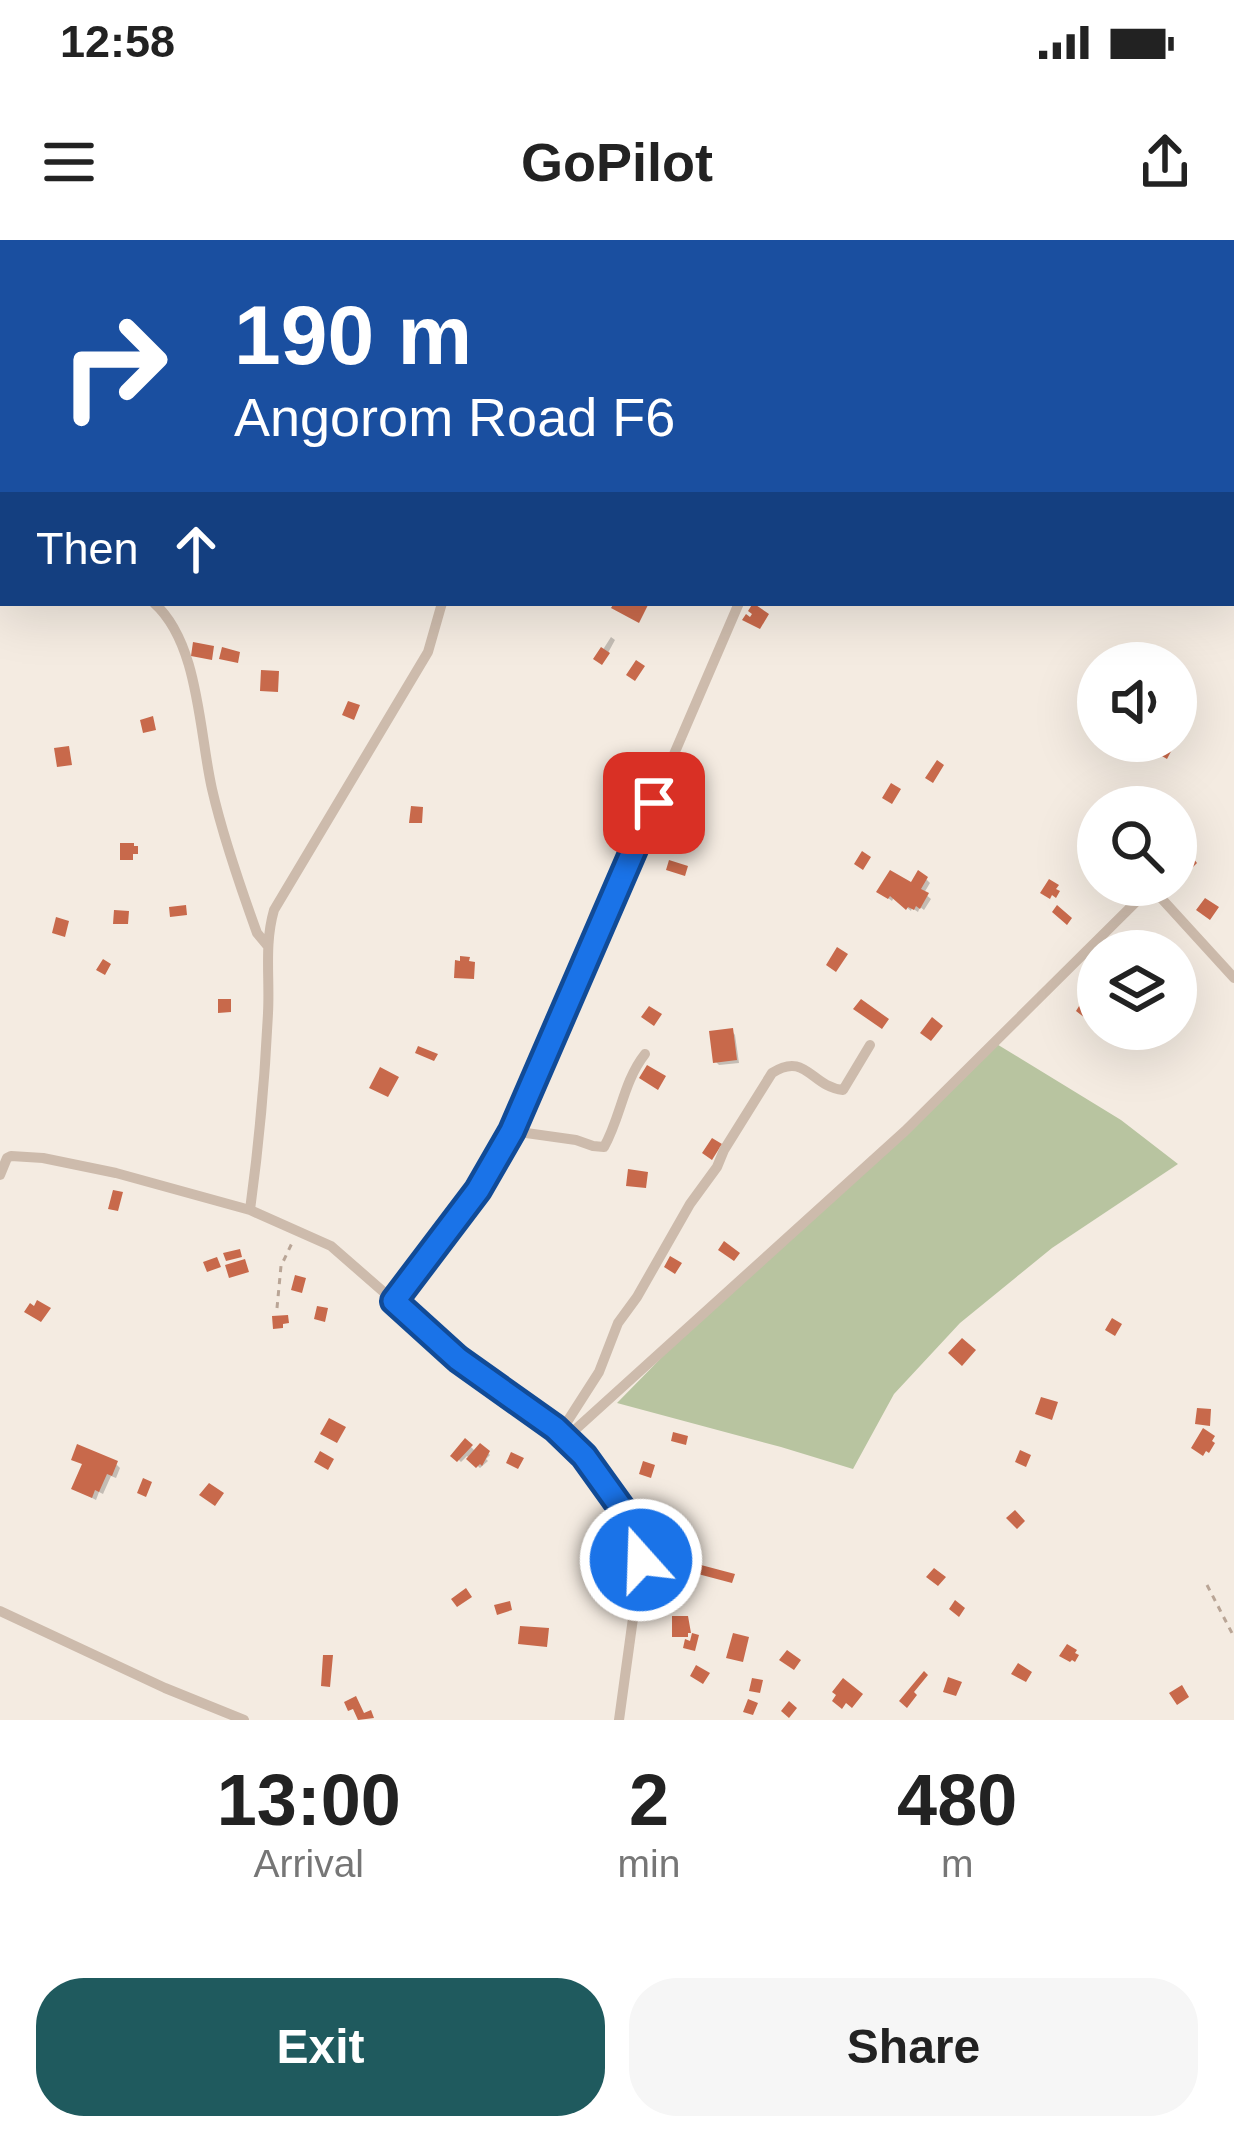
<!DOCTYPE html>
<style>
:root{--surface:#fff;--page:#f6f6f6;--text:#222;--muted:#767676;--accent:#1f5a5e}
body{margin:0;font-family:Arial,sans-serif;background:var(--page);color:var(--text);height:100vh;display:flex;flex-direction:column;font-size:45px;white-space:nowrap}
*{box-sizing:border-box;margin:0}
p{font-size:39px;color:var(--muted)}
.icon{flex:none;width:66px;height:66px;fill:none;stroke:currentColor;stroke-width:2;stroke-linecap:round;stroke-linejoin:round}
.map{position:relative;height:1480px;overflow:hidden}
.sheet{display:flex;flex-direction:column;background:var(--surface);flex:1}
.sheet>*{flex:none}
.top-card{position:absolute;left:0px;top:0px;width:1236px;height:366px;box-shadow:0 12px 48px #0002;background:#1a4fa0;color:#fff;overflow:hidden}
.controls{position:absolute;left:1077px;top:402px;display:grid;gap:24px}
.controls a{display:grid;place-items:center;width:120px;height:120px;border-radius:50%;background:var(--surface);box-shadow:0 12px 48px #0002;font-size:60px}
.pin{position:absolute;display:grid;place-items:center;width:102px;height:102px;color:#fff;margin:-51px;border-radius:24px;box-shadow:0 6px 18px #0006}
.me{position:absolute;width:132px;margin:-66px;rotate:340deg;stroke-linejoin:round;filter:drop-shadow(0 0 9px #0008)}
.turn{display:flex;align-items:center;gap:42px;height:252px;padding:0 36px;font-size:54px}
.turn .icon{width:156px;height:156px;stroke-width:2.5}
.turn b{display:block;font-size:84px;line-height:102px}
.then{display:flex;align-items:center;height:114px;padding:0 36px;background:#0003;gap:24px;font-size:45px}
.eta{display:flex;justify-content:space-evenly;align-items:center;height:204px;text-align:center}
.eta b{font-size:72px;font-weight:800;line-height:84px}
.button{display:flex;gap:24px;margin-top:auto;padding:24px 36px}
.button a{flex:1;height:138px;border-radius:48px;background:var(--accent);color:#fff;font-size:48px;font-weight:800;line-height:138px;text-align:center}
.button a+a{background:var(--page);color:var(--text)}
.status{display:flex;justify-content:space-between;align-items:center;height:84px;padding:0 60px;background:var(--surface);direction:ltr}
.status svg{height:33px;fill:currentColor}
header{display:flex;justify-content:space-between;align-items:center;height:156px;padding:0 36px;background:var(--surface);font-size:54px;font-weight:800}
.map>svg:first-child{display:block}
.green{fill:#b8c4a0}
.shadow{fill:#0003}
.building{fill:#c8694b}
.lines{fill:none;stroke-linecap:round;stroke-linejoin:round}
.path{stroke:#b9a596;stroke-width:3;stroke-dasharray:6 6;stroke-linecap:butt}
.minor{stroke:#cdbbac;stroke-width:10}
.route-casing{stroke:#114b97;stroke-width:30}
.route{stroke:#1a73e8;stroke-width:21}
</style>
<div class="status"><b>12:58</b><svg viewBox="0 0 49 12"><path d="M0 12V9h3v3zM5 12V6h3v6zM10 12V3h3v9zM15 12V0h3v12zM26 1h20v11H26zM47 4h2v5h-2z"/></svg></div>
<header><svg class="icon" aria-label="menu" viewBox="0 0 24 24"><path d="M4 6h16M4 12h16M4 18h16"/></svg>GoPilot<svg class="icon" aria-label="share" viewBox="0 0 24 24"><path d="M12 15V3M7 8l5-5 5 5M5 13v7h14v-7"/></svg></header>
<div class="map">
<svg width="1234" height="1480" viewBox="0 0 1234 1480">
<rect width="100%" height="100%" fill="#f4ebe1"/>
<!-- green -->
<path class="green" d="M995,803L1121,880L1178,924L1052,1008L960,1083L894,1154L853,1229L781,1207L617,1163L720,1058Z"/>
<!-- shadow -->
<path class="shadow" d="M611,397L615,400L603,422L597,419Z
M926,639L930,643L924,653L931,659L924,670L920,667L918,672L912,668L911,671L894,657L892,661L884,655Z
M732,791L735,795L739,823L719,825L715,821Z
M466,1202L476,1212L480,1207L490,1215L486,1219L488,1221L480,1228L467,1216L461,1222L454,1215Z
M74,1219L116,1224L120,1228L116,1238L111,1236L103,1254L99,1252L96,1260L75,1249L84,1225Z"/>
<!-- building -->
<path class="building" d="M614,363H644L648,365L639,383L611,368Z
M753,363L769,374L760,389L742,380L746,374L750,377L752,374L748,371Z
M193,402L214,406L212,420L191,416Z
M222,407L240,412L238,423L219,419Z
M601,407L610,413L602,425L593,419Z
M636,420L645,426L635,441L626,435Z
M261,430L279,431L278,452L260,451Z
M1179,439L1192,445L1188,454L1176,450Z
M348,461L360,465L354,480L342,475Z
M153,476L156,490L143,493L140,480Z
M1161,501L1176,502L1167,519L1155,512Z
M69,506L72,525L57,527L54,508Z
M937,520L944,525L933,543L925,538Z
M891,543L901,549L892,564L882,558Z
M411,566L423,567L422,583H409Z
M692,574L702,580L693,594L683,588Z
M120,603H134V606H138V614H133V620H120Z
M862,611L871,617L863,630L854,624Z
M1189,613L1197,623L1189,631L1180,621Z
M669,620L688,626L685,636L666,630Z
M890,630L911,642L918,630L928,637L921,649L929,653L920,669L916,666L914,670L908,667L906,670L890,656L888,659L876,652Z
M1049,639L1059,645L1056,649L1060,651L1056,658L1052,655L1050,659L1040,653Z
M1205,658L1219,667L1210,680L1196,670Z
M186,665L187,675L170,677L169,667Z
M1057,665L1072,678L1067,685L1052,672Z
M114,670L129,671L128,684H113Z
M56,677L69,681L65,697L52,693Z
M837,707L848,714L836,732L826,725Z
M460,716L470,717L469,721L475,722L474,739L454,738L455,720L460,721Z
M103,719L111,724L105,735L96,730Z
M1084,758L1094,765L1085,778L1076,771Z
M218,759H231V772L218,773Z
M861,759L889,779L882,789L853,769Z
M649,766L662,774L654,786L641,777Z
M932,777L943,786L931,801L920,793Z
M733,788L737,820L713,823L709,791Z
M418,806L438,814L434,821L415,813Z
M647,825L666,836L658,850L639,838Z
M380,827L399,837L388,857L369,848Z
M712,898L722,904L712,920L702,913Z
M628,929L648,932L646,948L626,946Z
M113,950L123,952L118,971L108,969Z
M724,1001L740,1013L734,1021L718,1010Z
M240,1009L242,1017L226,1021L223,1013Z
M670,1016L682,1023L675,1034L664,1027Z
M217,1017L221,1027L207,1032L203,1022Z
M245,1019L249,1032L229,1038L225,1025Z
M295,1035L306,1038L302,1053L291,1050Z
M37,1060L51,1068L41,1082L24,1072L30,1063L34,1066Z
M317,1066L328,1068L325,1082L314,1079Z
M288,1075L289,1083L283,1084V1088L273,1089L272,1076Z
M1112,1078L1122,1084L1115,1096L1105,1090Z
M962,1098L976,1110L962,1126L948,1113Z
M1041,1157L1058,1162L1052,1180L1035,1174Z
M1197,1168L1211,1169L1210,1186L1195,1184Z
M329,1178L346,1187L337,1203L320,1194Z
M1203,1188L1215,1196L1212,1201L1215,1203L1209,1213L1206,1211L1203,1216L1191,1208Z
M673,1192L688,1196L686,1205L671,1201Z
M465,1198L473,1205L457,1222L450,1216Z
M480,1203L490,1211L482,1226L480,1224L476,1228L466,1219Z
M77,1204L118,1221L112,1236L107,1234L99,1252L95,1250L92,1258L71,1249L82,1224L71,1220Z
M1020,1210L1031,1215L1026,1227L1015,1222Z
M320,1211L334,1219L328,1230L314,1222Z
M511,1212L524,1218L518,1229L506,1223Z
M643,1221L655,1225L651,1238L639,1234Z
M143,1238L152,1242L146,1257L137,1253Z
M209,1243L224,1253L215,1266L199,1255Z
M1015,1270L1025,1281L1017,1289L1006,1278Z
M701,1325L735,1334L732,1343L698,1334Z
M934,1328L946,1337L938,1346L926,1337Z
M658,1337L669,1342L662,1359L651,1354Z
M466,1348L472,1357L457,1367L451,1359Z
M955,1360L965,1368L959,1377L949,1369Z
M510,1361L512,1370L497,1375L494,1365Z
M672,1376H688L691,1393H688V1397H672Z
M520,1386L549,1388L547,1407L518,1404Z
M692,1393L699,1395L695,1411L683,1408L685,1399L690,1401Z
M733,1393L749,1397L743,1422L726,1418Z
M1067,1404L1077,1410L1075,1413L1079,1415L1075,1422L1072,1420L1070,1422L1059,1416Z
M787,1410L801,1420L794,1430L779,1420Z
M323,1415H333L330,1447L321,1446Z
M1018,1423L1032,1432L1026,1442L1011,1434Z
M696,1425L710,1433L703,1444L690,1436Z
M924,1431L928,1435L914,1452L917,1455L907,1468L899,1461Z
M948,1437L962,1442L956,1456L943,1452Z
M752,1438L763,1440L760,1453L749,1451Z
M843,1438L863,1454L852,1468L846,1463L842,1469L832,1461L836,1455L832,1452Z
M1182,1445L1189,1457L1177,1465L1169,1453Z
M356,1456L364,1473L371,1470L374,1478L358,1480L353,1469L348,1471L344,1462Z
M748,1459L758,1463L753,1475L743,1472Z
M789,1461L797,1468L789,1478L781,1471Z"/>
<g class="lines">
<!-- path -->
<path class="path" d="M461,3L462,0
M277,1068L281,1026L292,1003
M1207,1345L1234,1397"/>
<!-- minor -->
<path class="minor" d="M0,1L3,4
M926,3L928,0
M0,266L3,268
M154,363C199,403 199,492 212,549C223,597 240,646 257,693L267,705
M870,805L843,850C811,847 806,811 772,833L724,910L717,927L690,964L637,1057L618,1083L599,1132L565,1185L566,1198L905,891L1151,647L1234,738
M512,891L739,363
M0,935L7,918L11,916L43,918L116,933L250,970L331,1006L394,1061
M250,970C259,904 265,839 268,773C270,738 264,705 274,670L428,412L442,363
M0,1371L165,1448L244,1480
M619,1480L641,1320V1305L635,1287L584,1216L555,1188L458,1119L394,1061L478,949L512,891L576,900L593,906L604,907C621,877 623,842 645,814"/>
</g>
<g class="lines">
<!-- route casing -->
<g class="route-casing">
<path id="route" d="M641,1320V1305L635,1287L584,1216L555,1188L458,1119L394,1061L478,950L512,891L654,563"/>
</g>
<!-- route -->
<use href="#route" class="route"/>
</g>
</svg>
<div class="controls">
<a><svg class="icon" aria-label="sound" viewBox="0 0 24 24"><path d="M4 9h4l5-4v14l-5-4H4zM17 9q2 3 0 6"/></svg></a>
<a><svg class="icon" aria-label="search" viewBox="0 0 24 24"><circle cx="10" cy="10" r="6"/><path d="M15 15l6 6"/></svg></a>
<a><svg class="icon" aria-label="layers" viewBox="0 0 24 24"><path d="M12 4l9 5-9 5-9-5zM3 14l9 5 9-5"/></svg></a>
</div>
<div class="pin" style="left:654px;top:563px;background:#d93025"><svg class="icon" aria-label="arrive" viewBox="0 0 24 24"><path d="M6 21V4h12l-3 4 3 4H6"/></svg></div>
<svg class="me" style="left:641px;top:1320px" viewBox="-20 -20 40 40"><circle r="17" fill="#1a73e8" stroke="#fff" stroke-width="3"/><path d="M0-11L8 9 0 5-8 9z" fill="#fff"/></svg>
<div class="top-card">
<div class="turn"><svg class="icon" aria-label="right" viewBox="0 0 24 24"><path d="M7 20v-9h11M14 6l5 5-5 5"/></svg><div><b>190 m</b>Angorom Road F6</div></div>
<div class="then">Then<svg class="icon" aria-label="ahead" viewBox="0 0 24 24"><path d="M12 20V5M6 11l6-6 6 6"/></svg></div>
</div>
</div>
<section class="sheet">
<div class="eta">
<div><b>13:00</b><p>Arrival</p></div>
<div><b>2</b><p>min</p></div>
<div><b>480</b><p>m</p></div>
</div>
<div class="button"><a>Exit</a><a>Share</a></div>
</section>
